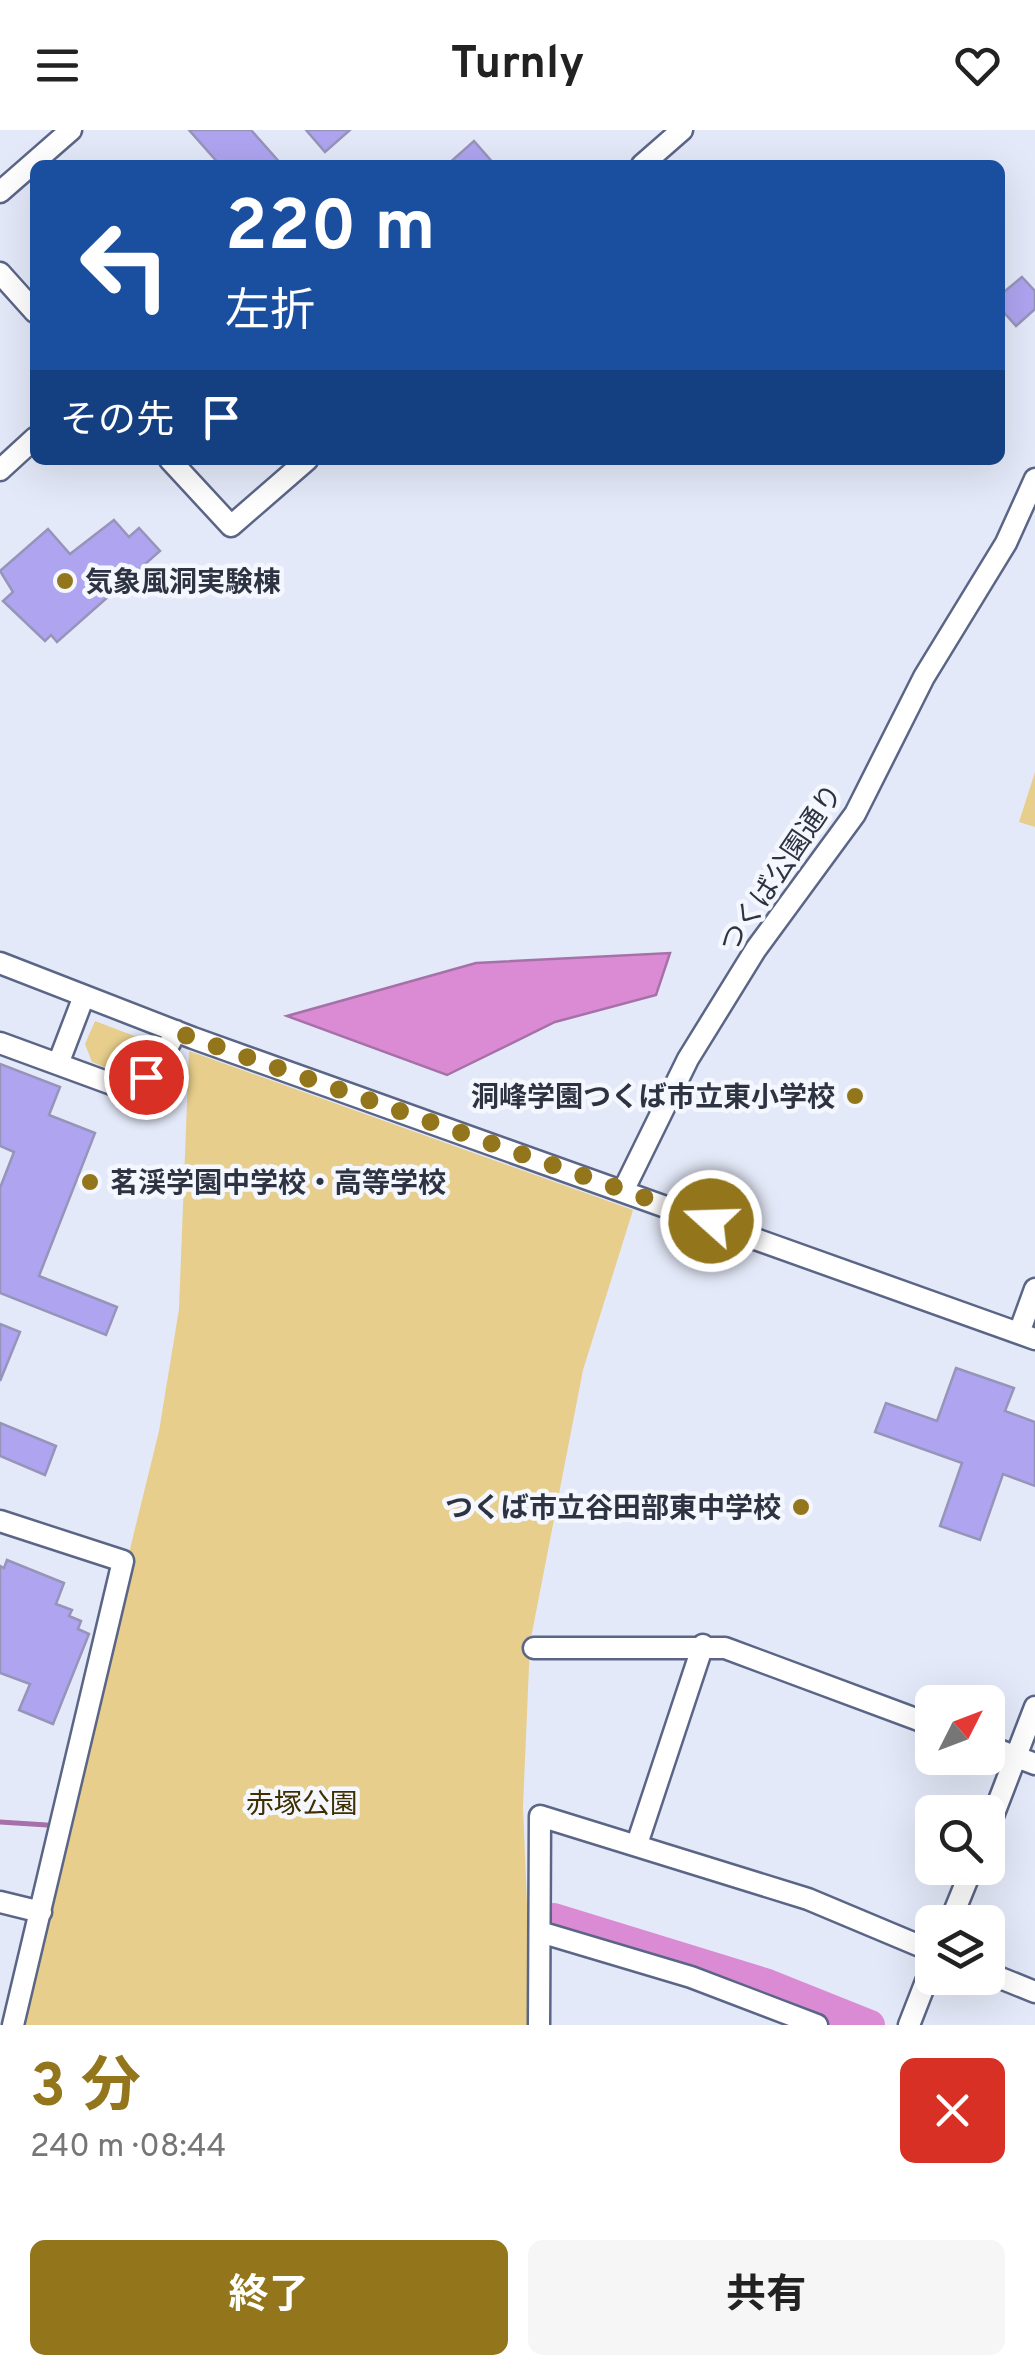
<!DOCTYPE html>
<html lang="ja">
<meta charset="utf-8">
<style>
:root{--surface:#fff;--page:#f6f6f6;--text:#222;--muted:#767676;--accent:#93761c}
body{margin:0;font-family:Overpass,"Noto Sans JP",sans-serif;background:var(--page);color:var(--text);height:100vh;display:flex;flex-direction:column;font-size:38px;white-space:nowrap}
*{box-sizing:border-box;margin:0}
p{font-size:32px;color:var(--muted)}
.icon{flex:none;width:55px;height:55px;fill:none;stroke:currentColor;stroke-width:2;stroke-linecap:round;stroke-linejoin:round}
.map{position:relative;height:1895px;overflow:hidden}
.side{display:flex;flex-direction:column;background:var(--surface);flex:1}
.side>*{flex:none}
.top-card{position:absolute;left:30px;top:30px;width:975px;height:305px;border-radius:15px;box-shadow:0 10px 40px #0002;background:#1a4fa0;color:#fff;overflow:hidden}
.needle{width:65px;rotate:48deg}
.tools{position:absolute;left:915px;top:1555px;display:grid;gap:20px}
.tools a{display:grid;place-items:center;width:90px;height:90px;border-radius:15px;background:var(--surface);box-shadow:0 10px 40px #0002;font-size:50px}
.pin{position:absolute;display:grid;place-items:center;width:85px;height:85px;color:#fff;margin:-42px;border:5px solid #fff;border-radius:50%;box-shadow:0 2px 10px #0007}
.me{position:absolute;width:110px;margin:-55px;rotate:290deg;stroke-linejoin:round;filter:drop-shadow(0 0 8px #0008)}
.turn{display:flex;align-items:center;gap:35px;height:210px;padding:0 30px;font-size:45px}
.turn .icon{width:130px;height:130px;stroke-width:2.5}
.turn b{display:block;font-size:70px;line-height:85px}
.then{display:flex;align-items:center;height:95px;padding:0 30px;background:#0003;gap:20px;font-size:38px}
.round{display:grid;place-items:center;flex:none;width:105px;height:105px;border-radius:15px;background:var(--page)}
.overview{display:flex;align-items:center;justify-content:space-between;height:170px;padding:0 30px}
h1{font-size:60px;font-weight:700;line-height:75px;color:var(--accent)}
.action{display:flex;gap:20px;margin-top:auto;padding:20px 30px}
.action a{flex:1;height:115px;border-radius:15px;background:var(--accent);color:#fff;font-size:40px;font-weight:700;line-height:115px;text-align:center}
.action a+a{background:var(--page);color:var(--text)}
header{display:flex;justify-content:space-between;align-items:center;height:130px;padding:0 30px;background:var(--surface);font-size:45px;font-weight:700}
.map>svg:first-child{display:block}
.green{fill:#e7ce8c}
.water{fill:#da8bd4;stroke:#a671a8;stroke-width:2.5}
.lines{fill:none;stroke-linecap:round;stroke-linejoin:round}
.stream{stroke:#a671a8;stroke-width:5}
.river{stroke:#da8bd4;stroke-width:30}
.building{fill:#aea4f0;stroke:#9794b9;stroke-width:2.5}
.minor-casing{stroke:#5b6687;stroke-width:25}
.minor{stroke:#fff;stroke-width:20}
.route{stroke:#93761c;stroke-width:18;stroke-dasharray:0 32.4}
.poi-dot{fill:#93761c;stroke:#f4f7fe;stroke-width:4}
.labels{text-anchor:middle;stroke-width:9;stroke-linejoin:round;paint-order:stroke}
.poi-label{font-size:28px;font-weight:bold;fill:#2e3342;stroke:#f4f7fe;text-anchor:start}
.street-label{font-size:28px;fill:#2e3342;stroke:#f4f7fe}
.park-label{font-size:28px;fill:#3f2f00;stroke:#f4f7fe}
</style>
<header><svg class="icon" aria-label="menu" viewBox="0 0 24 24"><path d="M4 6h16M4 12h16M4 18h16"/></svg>Turnly<svg class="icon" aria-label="heart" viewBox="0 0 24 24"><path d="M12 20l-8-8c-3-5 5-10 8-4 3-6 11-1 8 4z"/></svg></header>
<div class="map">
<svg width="1035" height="1895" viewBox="0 0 1035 1895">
<rect width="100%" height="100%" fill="#e4e9f9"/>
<!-- green -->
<path class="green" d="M1035,642V697L1019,692Z
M95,891L158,915L141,942L126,946L92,932L85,914Z
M189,921L633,1080L583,1240L530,1513L523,1677L532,1895H13L159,1301L179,1179Z"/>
<!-- water -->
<path class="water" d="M670,823L656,865L555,892L447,945L287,886L476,833Z"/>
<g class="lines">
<!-- stream -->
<path class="stream" d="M0,1692L47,1695"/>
<!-- river -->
<path class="river" d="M554,1788L765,1853L870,1895"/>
</g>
<!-- building -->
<path class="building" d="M189,0H251L282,35H220Z
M306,0H350L325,22Z
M474,11L495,35H447Z
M1022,147L1035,161V179L1016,196L1000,178V165Z
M114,390L129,407L139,398L160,421L57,512L51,505L45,511L3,471L13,462L0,441L48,399L70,424Z
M0,934L60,957L49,985L95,1003L39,1146L117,1177L106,1205L0,1163V1058L14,1022L0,1016Z
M0,1194L20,1202L0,1251Z
M956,1238L1014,1258L1005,1281L1035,1292V1356L1003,1344L980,1410L940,1396L962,1333L875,1302L886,1273L937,1291Z
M0,1293L56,1316L45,1345L0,1326Z
M7,1430L64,1453L56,1474L72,1480L69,1486L81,1491L78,1499L89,1504L53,1594L19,1580L30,1554L0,1543V1436L4,1438Z"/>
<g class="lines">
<!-- minor casing -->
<g class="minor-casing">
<path id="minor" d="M642,35L682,0
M0,62L71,0
M0,143L35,182
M170,330L231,396L307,330
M0,340L35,308
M0,833L193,908L1035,1209
M0,913L112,954C148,955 161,932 176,901
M58,934L84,866
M627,1053L688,929L756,819L855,684L924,547L1006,413L1035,349
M1019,1203L1035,1159
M0,1391L123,1431L13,1895
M534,1518H725L932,1595
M988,1616L1035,1634
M988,1699L1035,1577
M637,1714L703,1515
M0,1772L41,1782
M950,1792L972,1738
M540,1802L691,1847L817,1895
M988,1843L1035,1862
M539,1895L540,1686L808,1769L932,1821
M909,1895L932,1836"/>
</g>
<!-- minor -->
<use href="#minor" class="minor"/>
</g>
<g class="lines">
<!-- route -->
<path class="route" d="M146,947L176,902L711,1091"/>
</g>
<!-- markers -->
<g class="poi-dot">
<circle cx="65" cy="451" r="10"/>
<circle cx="855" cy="966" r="10"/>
<circle cx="90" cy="1052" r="10"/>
<circle cx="801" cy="1377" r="10"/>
</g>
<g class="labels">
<!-- poi labels -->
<g class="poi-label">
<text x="85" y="461">気象風洞実験棟</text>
<text x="835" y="976" text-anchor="end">洞峰学園つくば市立東小学校</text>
<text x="110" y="1062">茗渓学園中学校・高等学校</text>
<text x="781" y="1387" text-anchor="end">つくば市立谷田部東中学校</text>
</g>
<!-- street labels -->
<g class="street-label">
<text transform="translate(780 738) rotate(-56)" y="10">つくば公園通り</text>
</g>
<!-- park labels -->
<g class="park-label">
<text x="302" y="1683">赤塚公園</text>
</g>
</g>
</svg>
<div class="tools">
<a><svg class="needle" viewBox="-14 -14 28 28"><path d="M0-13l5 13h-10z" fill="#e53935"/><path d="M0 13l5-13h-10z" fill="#767676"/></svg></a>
<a><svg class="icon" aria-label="search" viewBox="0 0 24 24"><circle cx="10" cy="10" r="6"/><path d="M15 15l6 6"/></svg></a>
<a><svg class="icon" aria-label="layers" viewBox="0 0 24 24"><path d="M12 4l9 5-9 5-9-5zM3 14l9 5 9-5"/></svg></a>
</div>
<div class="pin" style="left:146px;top:947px;background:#d93025"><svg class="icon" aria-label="arrive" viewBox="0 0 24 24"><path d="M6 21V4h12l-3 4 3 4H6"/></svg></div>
<svg class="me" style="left:711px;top:1091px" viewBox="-20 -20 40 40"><circle r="17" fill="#93761c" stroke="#fff" stroke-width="3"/><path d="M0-11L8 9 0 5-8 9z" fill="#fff"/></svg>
<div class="top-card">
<div class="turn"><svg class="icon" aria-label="left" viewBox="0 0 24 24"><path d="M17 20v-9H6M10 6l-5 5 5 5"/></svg><div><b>220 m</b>左折</div></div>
<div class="then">その先<svg class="icon" aria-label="arrive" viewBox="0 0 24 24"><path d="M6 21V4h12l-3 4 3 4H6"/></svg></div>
</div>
</div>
<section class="side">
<div class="overview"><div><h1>3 分</h1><p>240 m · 08:44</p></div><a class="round" style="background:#d93025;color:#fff"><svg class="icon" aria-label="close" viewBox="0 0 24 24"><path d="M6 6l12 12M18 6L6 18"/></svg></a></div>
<div class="action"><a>終了</a><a>共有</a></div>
</section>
